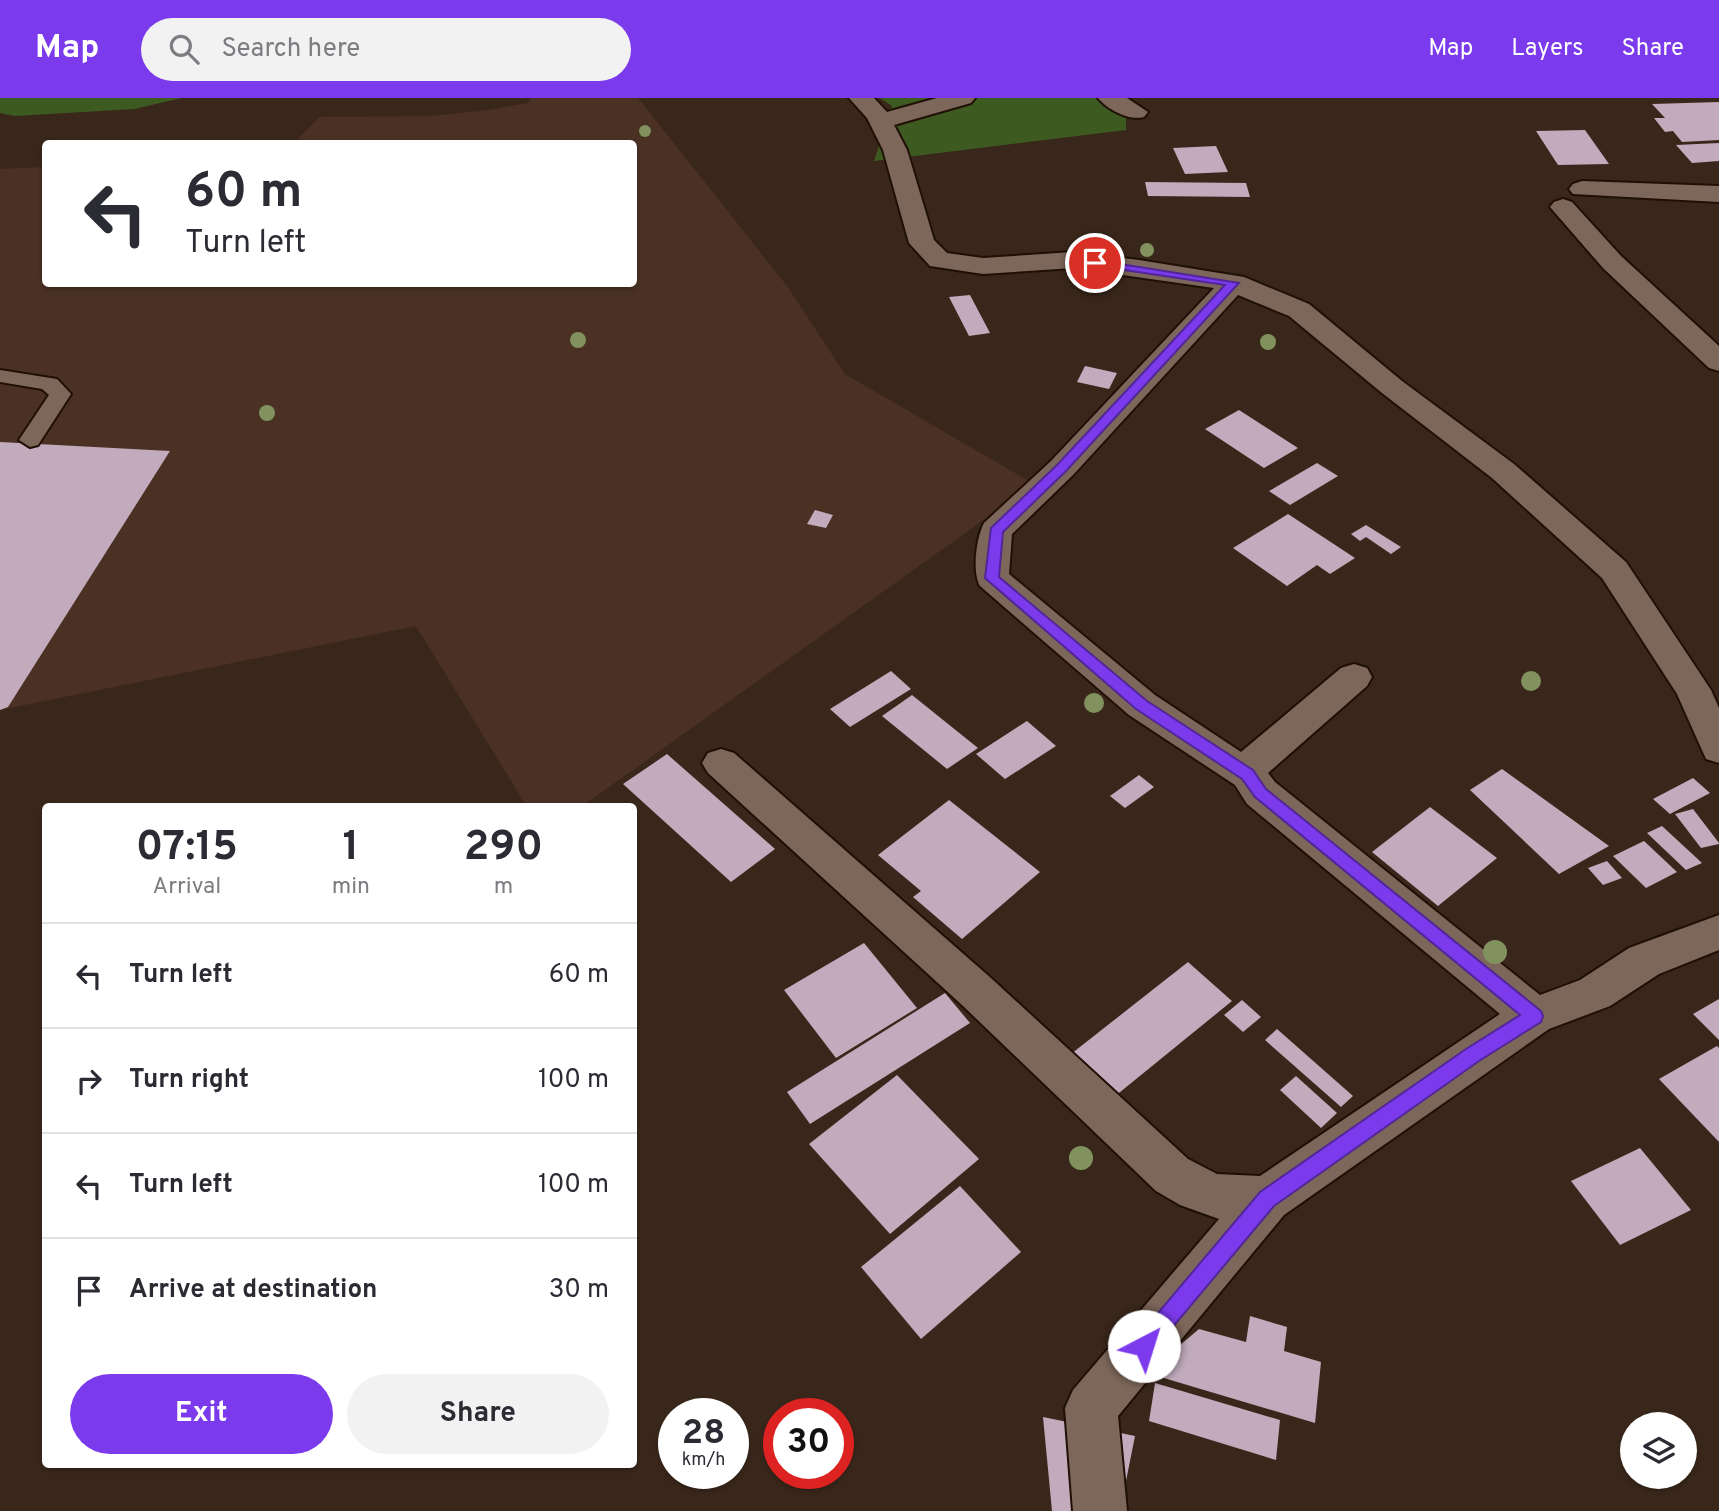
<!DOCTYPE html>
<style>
:root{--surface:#fff;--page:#f2f2f3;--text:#2b2b33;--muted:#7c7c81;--line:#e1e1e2;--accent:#7c3aed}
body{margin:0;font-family:Overpass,sans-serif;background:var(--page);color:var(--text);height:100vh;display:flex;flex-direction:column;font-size:26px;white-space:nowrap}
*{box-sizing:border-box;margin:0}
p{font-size:23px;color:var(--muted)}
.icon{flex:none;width:38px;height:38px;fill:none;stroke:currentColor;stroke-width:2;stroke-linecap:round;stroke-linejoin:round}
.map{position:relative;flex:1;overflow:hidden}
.side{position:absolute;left:42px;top:705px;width:595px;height:665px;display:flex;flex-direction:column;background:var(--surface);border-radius:7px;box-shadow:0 2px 5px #0004}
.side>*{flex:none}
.hud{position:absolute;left:42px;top:42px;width:595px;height:147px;border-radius:7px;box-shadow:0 2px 5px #0004;background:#fff;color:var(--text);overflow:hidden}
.fabs{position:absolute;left:1620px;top:1314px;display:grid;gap:14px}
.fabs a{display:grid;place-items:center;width:77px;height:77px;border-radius:50%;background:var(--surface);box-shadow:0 2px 5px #0004;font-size:35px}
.speed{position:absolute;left:658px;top:1300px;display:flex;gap:14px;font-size:35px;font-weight:700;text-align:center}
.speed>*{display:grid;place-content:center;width:91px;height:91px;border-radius:50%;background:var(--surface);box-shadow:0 2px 5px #0004;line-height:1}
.speed small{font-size:18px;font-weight:400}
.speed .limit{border:10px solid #d22;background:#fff;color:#111}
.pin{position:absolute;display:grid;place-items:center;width:60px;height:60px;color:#fff;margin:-30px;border:4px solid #fff;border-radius:50%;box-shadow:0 2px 7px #0007}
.me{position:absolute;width:77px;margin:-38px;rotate:40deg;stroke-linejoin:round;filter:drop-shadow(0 0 5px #0008)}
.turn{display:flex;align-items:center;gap:24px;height:147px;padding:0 28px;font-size:32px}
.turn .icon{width:91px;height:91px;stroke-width:2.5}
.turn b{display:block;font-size:49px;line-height:60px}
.eta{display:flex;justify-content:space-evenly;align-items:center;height:119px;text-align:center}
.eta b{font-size:42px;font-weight:700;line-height:49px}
.button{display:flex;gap:14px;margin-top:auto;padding:14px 28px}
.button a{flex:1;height:80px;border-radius:42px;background:var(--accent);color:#fff;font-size:28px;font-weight:700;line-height:80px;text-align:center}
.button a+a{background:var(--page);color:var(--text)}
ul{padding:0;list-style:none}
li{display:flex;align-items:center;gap:21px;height:105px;padding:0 28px;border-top:2px solid var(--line)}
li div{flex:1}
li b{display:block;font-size:26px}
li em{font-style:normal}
header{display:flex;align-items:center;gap:42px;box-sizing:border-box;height:98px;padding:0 35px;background:var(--accent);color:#fff}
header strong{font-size:33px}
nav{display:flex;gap:38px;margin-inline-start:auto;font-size:24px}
.search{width:490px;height:63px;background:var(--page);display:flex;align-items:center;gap:18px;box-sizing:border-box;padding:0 24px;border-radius:38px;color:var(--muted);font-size:26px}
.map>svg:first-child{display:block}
.built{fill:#4a3123}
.forest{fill:#3d5a20}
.building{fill:#c1abbc}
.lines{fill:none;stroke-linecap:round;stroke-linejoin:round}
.service-casing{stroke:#200f05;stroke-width:4}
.minor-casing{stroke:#200f05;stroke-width:4}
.service{fill:#7d675a;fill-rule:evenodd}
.minor{fill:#7d675a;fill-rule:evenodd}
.tree{fill:#81925e}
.route{fill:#7c3aed;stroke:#51269a;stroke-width:2}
</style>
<header>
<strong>Map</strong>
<div class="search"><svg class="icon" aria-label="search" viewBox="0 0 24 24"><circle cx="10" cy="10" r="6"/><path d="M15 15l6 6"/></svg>Search here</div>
<nav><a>Map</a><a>Layers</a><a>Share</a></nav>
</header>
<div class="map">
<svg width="1719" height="1413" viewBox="0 0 1719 1413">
<rect width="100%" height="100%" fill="#3a271b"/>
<!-- built -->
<path class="built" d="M531,0H638L787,188L845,276L1034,386L581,709H527L416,528L0,612V71L45,69L46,186H634V46L294,45L319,19L431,18L489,12L528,5Z"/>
<!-- forest -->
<path class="forest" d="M0,0H182L134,11L15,18L0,15Z
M880,0H1126V32L874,63L892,8Z"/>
<!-- building -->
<path class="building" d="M1719,4V42L1682,44L1673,33L1665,34L1654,20H1665L1652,6Z
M1585,32L1609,66L1558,67L1536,33Z
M1719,45V63L1692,65L1676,47Z
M1216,48L1228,74L1185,76L1173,50Z
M1145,84L1246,85L1250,99L1148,98Z
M970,197L990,235L969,238L949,199Z
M1085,268L1117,275L1109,291L1077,284Z
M1239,312L1298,350L1264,370L1205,331Z
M0,344L170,353L8,609L0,612Z
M1317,365L1338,378L1290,407L1269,393Z
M815,412L833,417L826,430L807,426Z
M1288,416L1355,460L1330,476L1317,467L1287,488L1233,450Z
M1366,427L1401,449L1391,456L1366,439L1360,443L1351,436Z
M891,573L911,591L850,629L830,611Z
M912,597L978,650L947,671L882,618Z
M1027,623L1056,648L1005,681L976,656Z
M667,656L775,751L731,784L623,686Z
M1502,671L1609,748L1559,776L1470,692Z
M1139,677L1154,689L1125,710L1110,698Z
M1693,680L1710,695L1670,716L1653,701Z
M949,702L1040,774L962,841L913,799L921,793L878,757Z
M1430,709L1497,760L1438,808L1372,754Z
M1693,711L1719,745V746L1701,750L1675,716Z
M1662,728L1702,765L1686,772L1647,735Z
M1644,743L1677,774L1646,790L1613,758Z
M1607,763L1622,780L1603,787L1588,770Z
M864,845L917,910L836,960L784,892Z
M1188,864L1232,903L1114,999L1071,956Z
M945,895L970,925L810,1026L787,994Z
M1719,901V942L1693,916Z
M1242,902L1261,919L1243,934L1224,917Z
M1277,931L1353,998L1341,1009L1265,942Z
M1717,948L1719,950V1044L1659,981Z
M897,977L979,1061L890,1136L809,1046Z
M1296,978L1337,1015L1321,1030L1280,992Z
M1640,1050L1691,1112L1620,1147L1571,1083Z
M960,1088L1021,1154L921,1241L861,1169Z
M1250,1218L1287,1229L1284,1253L1321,1264L1315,1325L1147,1275L1199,1231L1246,1244Z
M1155,1285L1280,1322L1276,1362L1149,1323Z
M1043,1319L1135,1338L1120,1413H1052Z"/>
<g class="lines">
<!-- service casing -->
<g class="service-casing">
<path id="service" d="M0,272L57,281L71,296L38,347L30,349L19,342L49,297L42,291L0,284Z"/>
</g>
<!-- minor casing -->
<g class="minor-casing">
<path id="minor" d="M849,0H874L887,14L937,0H975L971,5L894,27L907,52L934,142L947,155L983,160L1073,154L1139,162L1244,179L1309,206L1402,283L1514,366L1626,464L1711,592L1719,610V665L1706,661L1677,596L1602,480L1492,380L1382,295L1289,218L1238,197L1073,377L1012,436L1009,476L1155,597L1241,654L1341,570L1354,566L1367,570L1372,579L1367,588L1268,675L1275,684L1540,897L1580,882L1629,850L1719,817V852L1659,876L1610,908L1549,931L1284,1117L1118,1318L1127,1413H1073L1065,1310L1073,1292L1219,1121L1180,1107L1156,1093L962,907L708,675L702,665L708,655L721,651L734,655L992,881L1188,1061L1217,1076L1260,1078L1500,916L1247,706L1235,687L1129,617L980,488C972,474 976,440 984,425L1051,363L1214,190L1073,170L983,176L930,168L909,145L883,52L867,20Z
M1098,0H1127L1148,14L1144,19C1129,23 1108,12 1098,0Z
M1582,83L1719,88V104L1573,96L1569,91L1573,86Z
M1563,101L1572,104L1621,158L1719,248V273L1709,270L1603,170L1550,109L1554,104Z"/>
</g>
<!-- service -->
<use href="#service" class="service"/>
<!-- minor -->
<use href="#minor" class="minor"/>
</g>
<!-- trees -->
<g class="tree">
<circle cx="645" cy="33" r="6"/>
<circle cx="1147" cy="152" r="7"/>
<circle cx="578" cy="242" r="8"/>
<circle cx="1268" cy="244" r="8"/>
<circle cx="267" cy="315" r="8"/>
<circle cx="1531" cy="583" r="10"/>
<circle cx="1094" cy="605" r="10"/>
<circle cx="1495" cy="854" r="12"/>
<circle cx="1081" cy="1060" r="12"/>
</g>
<!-- route -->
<path class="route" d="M1095,162L1239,185L1066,373L1003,434L999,479L1147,603L1253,672L1266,691L1541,913L1543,918L1541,924L1479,963L1274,1108L1151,1255L1144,1258L1137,1255L1134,1248L1137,1240L1260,1094L1466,951L1520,917L1255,699L1242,681L1136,611L985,480L991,430L1057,367L1225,187L1091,167L1089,165Z"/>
</svg>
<div class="fabs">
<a><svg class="icon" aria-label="layers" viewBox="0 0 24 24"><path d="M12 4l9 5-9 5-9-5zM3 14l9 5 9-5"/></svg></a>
</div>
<div class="speed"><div>28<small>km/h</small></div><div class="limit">30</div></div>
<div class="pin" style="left:1095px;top:165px;background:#d93025"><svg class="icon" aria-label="arrive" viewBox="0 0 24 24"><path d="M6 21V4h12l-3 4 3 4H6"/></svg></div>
<svg class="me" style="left:1144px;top:1248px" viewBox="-20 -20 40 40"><circle r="19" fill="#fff"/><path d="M0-13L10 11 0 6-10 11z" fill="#7c3aed"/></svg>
<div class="hud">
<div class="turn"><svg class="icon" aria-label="left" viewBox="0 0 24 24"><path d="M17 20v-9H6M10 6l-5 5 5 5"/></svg><div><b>60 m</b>Turn left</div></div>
</div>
<section class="side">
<div class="eta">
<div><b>07:15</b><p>Arrival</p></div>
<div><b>1</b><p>min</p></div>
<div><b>290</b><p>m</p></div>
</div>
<ul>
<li><svg class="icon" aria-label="left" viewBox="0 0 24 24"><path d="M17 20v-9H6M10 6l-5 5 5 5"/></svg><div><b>Turn left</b></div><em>60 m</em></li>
<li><svg class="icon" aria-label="right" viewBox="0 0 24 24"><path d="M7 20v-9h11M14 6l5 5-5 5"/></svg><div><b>Turn right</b></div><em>100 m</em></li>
<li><svg class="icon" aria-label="left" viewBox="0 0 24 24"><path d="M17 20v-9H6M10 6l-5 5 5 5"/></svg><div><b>Turn left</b></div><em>100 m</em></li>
<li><svg class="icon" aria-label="arrive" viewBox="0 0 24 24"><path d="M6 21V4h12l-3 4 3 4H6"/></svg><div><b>Arrive at destination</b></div><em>30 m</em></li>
</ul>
<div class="button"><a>Exit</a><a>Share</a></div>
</section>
</div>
